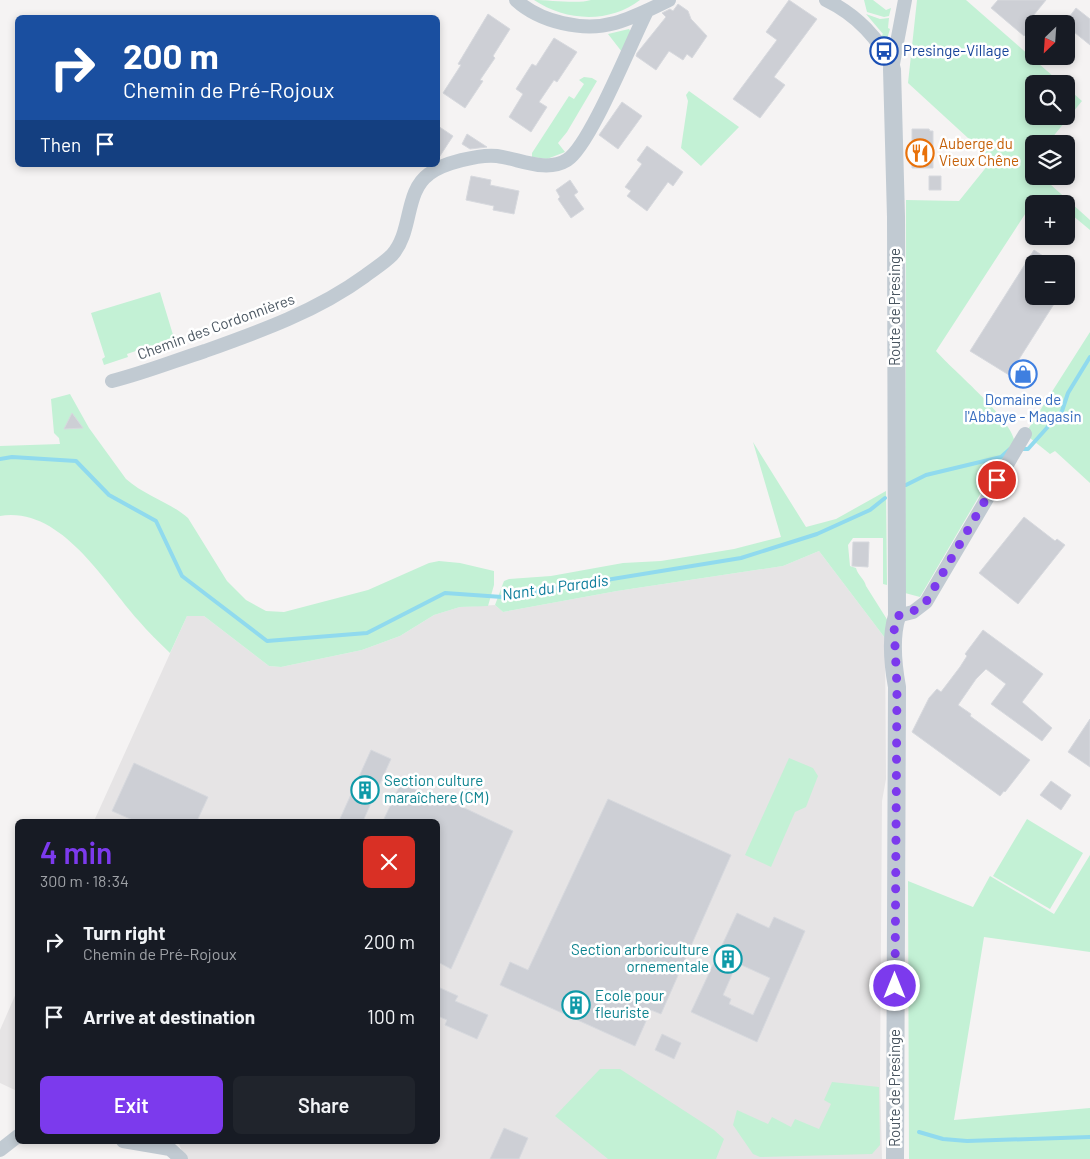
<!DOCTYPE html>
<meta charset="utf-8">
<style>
:root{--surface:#171b24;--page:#20242c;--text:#f1f3f6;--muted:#9ea1a6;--accent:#7c3aed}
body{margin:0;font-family:Barlow,sans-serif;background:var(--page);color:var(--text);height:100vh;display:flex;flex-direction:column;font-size:19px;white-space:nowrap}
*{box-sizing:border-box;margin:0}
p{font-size:16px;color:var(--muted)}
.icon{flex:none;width:28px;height:28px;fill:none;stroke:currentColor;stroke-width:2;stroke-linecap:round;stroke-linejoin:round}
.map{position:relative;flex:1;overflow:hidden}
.panel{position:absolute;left:15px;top:819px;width:425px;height:325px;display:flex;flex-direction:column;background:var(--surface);border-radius:8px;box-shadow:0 2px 8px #0003}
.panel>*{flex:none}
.guide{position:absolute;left:15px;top:15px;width:425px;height:152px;border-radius:8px;box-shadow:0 2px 8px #0003;background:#1a4fa0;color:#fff;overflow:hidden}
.needle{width:32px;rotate:205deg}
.buttons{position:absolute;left:1025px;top:15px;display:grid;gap:10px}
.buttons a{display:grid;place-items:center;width:50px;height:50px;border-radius:8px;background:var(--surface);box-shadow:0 2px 8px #0003;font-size:25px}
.pin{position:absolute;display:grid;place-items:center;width:42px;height:42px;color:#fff;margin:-21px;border:2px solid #fff;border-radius:50%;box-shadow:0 1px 5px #0007}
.me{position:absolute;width:55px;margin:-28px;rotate:0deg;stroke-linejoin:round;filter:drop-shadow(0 0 4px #0008)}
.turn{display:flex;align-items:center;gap:18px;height:105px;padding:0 25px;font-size:22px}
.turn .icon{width:65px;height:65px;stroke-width:2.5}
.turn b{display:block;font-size:35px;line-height:42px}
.then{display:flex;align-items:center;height:48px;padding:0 25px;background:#0003;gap:10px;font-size:19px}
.round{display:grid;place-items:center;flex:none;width:52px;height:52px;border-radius:8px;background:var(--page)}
.headline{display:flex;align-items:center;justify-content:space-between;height:85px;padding:0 25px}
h1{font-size:30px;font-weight:600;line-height:38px;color:var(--accent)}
.action{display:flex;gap:10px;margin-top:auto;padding:10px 25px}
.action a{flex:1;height:58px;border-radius:8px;background:var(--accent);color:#fff;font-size:20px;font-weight:600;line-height:58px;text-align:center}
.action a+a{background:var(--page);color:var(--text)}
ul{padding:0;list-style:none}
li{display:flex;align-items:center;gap:15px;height:75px;padding:0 25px}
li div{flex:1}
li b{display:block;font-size:19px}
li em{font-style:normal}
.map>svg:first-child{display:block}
.education{fill:#e6e4e5}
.green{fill:#c3f1d5}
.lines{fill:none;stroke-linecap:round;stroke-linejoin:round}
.stream{stroke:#90daee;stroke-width:4}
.building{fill:#cdcfd5;stroke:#d7d9de;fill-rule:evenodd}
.minor{stroke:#c1cad2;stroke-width:14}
.tertiary{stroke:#c1cad2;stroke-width:18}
.route{stroke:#7c3aed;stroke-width:9;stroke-dasharray:0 16.2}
.labels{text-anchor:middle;stroke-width:5;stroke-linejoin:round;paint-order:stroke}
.transit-label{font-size:15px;fill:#164399;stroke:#fff;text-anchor:start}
.food-label{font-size:15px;fill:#c56008;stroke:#fff;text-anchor:start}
.street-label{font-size:15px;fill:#4a5661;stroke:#fff}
.shop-label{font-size:15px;fill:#366cbe;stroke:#fff}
.culture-label{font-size:15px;fill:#0d838f;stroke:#fff;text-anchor:start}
.water-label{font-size:16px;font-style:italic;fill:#0c7c9b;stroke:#fff}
</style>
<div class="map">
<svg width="1090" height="1159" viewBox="0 0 1090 1159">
<rect width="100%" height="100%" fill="#f5f3f3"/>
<!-- education -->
<path class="education" d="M819,551L885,638L886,779L882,801L880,1076L882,1159H185L179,1144L144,1141H438V821H94L187,616H204L269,666L281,667L362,650L400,636L434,615L460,607L495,605L503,612L617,591L783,566Z
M17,991V1091L0,1083V1030Z"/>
<!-- green -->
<path class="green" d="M534,0C549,0 579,4 591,0H640C609,24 565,21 534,0Z
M864,0H873L886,10L891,8L889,16L884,17L867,12Z
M917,0H966L1062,84H1034V116H1066V87L1082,101L1047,144H1034V160L1029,166L1034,170V176H1041L1090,220V230L1066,210V204H1058L1049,196L1039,199L1029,208L936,351C953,371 1014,420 1015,444L985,486L920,597L905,593L906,200L959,201L992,160L908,83Z
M866,14L880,19L889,18L888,28L890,29L887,39L883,40L880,37L883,34Z
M629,29L631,32L622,52L608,34Z
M584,77L592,78L597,81L567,132L558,143L565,152L547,159L532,157V153L569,96L574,99L584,84L579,80Z
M689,91L739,127L701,166L681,148L688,101L686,95Z
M160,292L174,338L127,354L128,357L104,365L102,359L105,357L91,313Z
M1090,332V483L1055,451L1050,454L1025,434Z
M70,394L89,428L126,479C145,496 170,502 188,518L227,581L246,600L266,611L284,612L368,590L429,563L439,561L460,563L494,571V585L488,606L460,607L434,615L400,636L362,650L281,667L269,666L204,616H187L170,653C159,642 148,632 138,620C104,582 61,506 0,516V446L60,444L59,438L54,433L51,399Z
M753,442L806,527L836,519L886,491L887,585L883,584V538H853L848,545L850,566L856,568C858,576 864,578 866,586L888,621L885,638L819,551L783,566L617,591L503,612L495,605L504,581L509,579L551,576L623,563L661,561L734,549L781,537Z
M789,758L813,768L818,776L806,807L795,812L771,867L745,855Z
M1027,819L1083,853L1050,909L993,876Z
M1090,855V952L984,937L954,1120L1090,1108V1159H909L908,881L973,907L990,876L1054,914Z
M600,1069H620L714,1130L724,1139L716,1159H608L555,1116Z
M832,1082L879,1087L880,1145L872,1154L760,1157L753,1154L733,1125L737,1110L768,1124L772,1117L791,1127L795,1119L819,1129L831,1104L824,1100Z"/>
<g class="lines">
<!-- stream -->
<path class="stream" d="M1020,449H1028L1062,411L1068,393L1090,357
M0,459L12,457L76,461L109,495L156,521L182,576L267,641L367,633L445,593L502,597L741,558L817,534L870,510L885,498
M906,485L926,475L1001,457L1010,449
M919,1132L943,1139L967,1141L1090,1137"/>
</g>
<!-- building -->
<path class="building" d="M789,0L817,19L774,77L785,85L760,118L733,99L777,40L766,32Z
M998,0H1046L1033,16L1038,20L1024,36L991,8Z
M678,4L688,11L691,19L707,36L692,58L687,54L683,60L669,51L656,70L636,56L637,53L666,17L662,13L670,9L673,11Z
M1076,8L1090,19V45L1064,24Z
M488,14L510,29L493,56L495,58L480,80L483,81L465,108L443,93L461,65L458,64Z
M554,38L577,52L557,82L554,80L539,102L547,107L531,132L509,117L523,94L516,89L532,64L536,66Z
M622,102L642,116L618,149L599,135Z
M438,126L453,136L438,159Z
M912,129H929L930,131H933V168H912Z
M467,134L487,147L470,149L462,144Z
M647,146L683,172L673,186L668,182L647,211L627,196L631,191L625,187L642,164L637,160Z
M471,176L491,180L490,185L519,191L514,214L493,210L494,206L466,200Z
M929,176H941V190H929Z
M570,180L578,192L574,195L584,209L571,218L558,199L560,197L556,190Z
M1034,250L1055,264H1034V296H1059L1009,375L970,351Z
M72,413L83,428L64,429Z
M1024,517L1055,541L1057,539L1065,545L1018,604L979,573Z
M853,542H869L868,567L852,566Z
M983,630L1043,674L1022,702L1052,728L1042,741L991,704L1006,684L986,669L976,679L958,705L971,714L970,716L1030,760L1005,792L1004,791L1000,796L912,732L929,698L937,689L941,692L960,667L967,656L965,654Z
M1090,719V767L1068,752Z
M371,750L391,759L363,821H339Z
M134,763L208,797L197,821H135L112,811Z
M1051,781L1071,795L1061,810L1040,795Z
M401,783L452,806L454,803L513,831L451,969L438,962V821H383Z
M608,799L731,855L661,1014L651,1010L635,1046L500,985L510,962L528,970Z
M737,913L769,928L774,917L805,931L757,1042L691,1012ZM737,963L770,978L753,1015L729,1004L731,999L723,995Z
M438,987L458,996L455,1001L488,1015L477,1039L445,1025L447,1020L438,1016Z
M662,1034L681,1043L674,1059L655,1050Z
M504,1128L528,1138L519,1159H490Z"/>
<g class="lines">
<!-- minor -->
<path class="minor" d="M516,0C540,22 583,32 615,23C633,18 651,9 669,0
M826,0C855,14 881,39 892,69
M892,69L905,0
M112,381C144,373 174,361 205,351C261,331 317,311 365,276C374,269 384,263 392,255C413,232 404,192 429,174C442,163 480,154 497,156C520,159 546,173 567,160C590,146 632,40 647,11
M897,616L913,612L926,602L1025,434
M123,1141L170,1149L181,1159
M0,1150L18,1136"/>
<!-- tertiary -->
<path class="tertiary" d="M892,69L896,217L897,616C890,638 893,665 897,687L895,1159"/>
</g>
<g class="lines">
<!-- route -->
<path class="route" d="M895,986L897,687L894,625L897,616L912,612L926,602L997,480"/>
</g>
<!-- icons -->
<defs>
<g id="bus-ring" transform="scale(1.4375)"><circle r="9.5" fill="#fff" stroke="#1a4fb4" stroke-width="1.5"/><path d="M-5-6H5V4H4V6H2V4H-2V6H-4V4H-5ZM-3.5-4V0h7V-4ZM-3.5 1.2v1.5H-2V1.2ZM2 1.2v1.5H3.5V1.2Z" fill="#1a4fb4"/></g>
<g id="restaurant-ring" transform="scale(1.4375)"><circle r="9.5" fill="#fff" stroke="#e8710a" stroke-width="1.5"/><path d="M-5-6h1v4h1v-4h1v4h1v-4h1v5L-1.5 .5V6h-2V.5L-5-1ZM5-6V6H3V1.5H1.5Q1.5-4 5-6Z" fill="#e8710a"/></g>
<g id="shop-ring" transform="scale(1.4375)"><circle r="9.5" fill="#fff" stroke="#3f7fe0" stroke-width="1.5"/><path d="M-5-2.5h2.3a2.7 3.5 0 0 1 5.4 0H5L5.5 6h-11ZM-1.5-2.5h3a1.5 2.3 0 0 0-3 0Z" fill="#3f7fe0"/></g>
<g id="building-ring" transform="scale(1.4375)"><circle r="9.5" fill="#fff" stroke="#0f9aa8" stroke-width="1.5"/><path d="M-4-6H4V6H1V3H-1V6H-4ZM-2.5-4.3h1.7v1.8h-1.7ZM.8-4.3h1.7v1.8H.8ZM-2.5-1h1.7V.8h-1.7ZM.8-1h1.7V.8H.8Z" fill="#0f9aa8"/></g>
</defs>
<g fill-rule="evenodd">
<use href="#bus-ring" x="884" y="51"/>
<use href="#restaurant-ring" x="920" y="153"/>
<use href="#shop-ring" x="1023" y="374"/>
<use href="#building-ring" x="365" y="790"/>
<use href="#building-ring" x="728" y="959"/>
<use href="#building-ring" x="576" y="1005"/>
</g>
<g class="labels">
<!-- transit labels -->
<g class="transit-label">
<text x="903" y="56">Presinge-Village</text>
</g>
<!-- food labels -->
<g class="food-label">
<text x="939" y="149">Auberge du<tspan x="939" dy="17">Vieux Chêne</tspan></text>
</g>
<!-- street labels -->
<g class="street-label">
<text transform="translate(895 307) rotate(-90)" y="5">Route de Presinge</text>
<text transform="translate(216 327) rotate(-20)" y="5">Chemin des Cordonnières</text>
<text transform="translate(895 1088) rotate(-90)" y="5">Route de Presinge</text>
</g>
<!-- shop labels -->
<g class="shop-label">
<text x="1023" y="405">Domaine de<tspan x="1023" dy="17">l'Abbaye - Magasin</tspan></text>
</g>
<!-- culture labels -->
<g class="culture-label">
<text x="384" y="786">Section culture<tspan x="384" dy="17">maraîchere (CM)</tspan></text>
<text x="709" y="955" text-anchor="end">Section arboriculture<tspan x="709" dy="17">ornementale</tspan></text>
<text x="595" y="1001">Ecole pour<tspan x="595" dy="17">fleuriste</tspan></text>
</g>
<!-- water labels -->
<g class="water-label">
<text transform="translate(555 587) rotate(-8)" y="6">Nant du Paradis</text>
</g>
</g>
</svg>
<div class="buttons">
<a><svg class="needle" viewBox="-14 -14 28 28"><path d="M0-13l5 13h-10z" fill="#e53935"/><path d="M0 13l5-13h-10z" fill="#9ea1a6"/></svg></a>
<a><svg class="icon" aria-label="search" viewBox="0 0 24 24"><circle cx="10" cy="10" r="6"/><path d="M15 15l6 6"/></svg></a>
<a><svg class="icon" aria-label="layers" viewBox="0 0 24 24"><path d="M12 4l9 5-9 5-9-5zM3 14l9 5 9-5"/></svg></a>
<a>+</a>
<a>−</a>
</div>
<div class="pin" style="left:997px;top:480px;background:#d93025"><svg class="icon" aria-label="arrive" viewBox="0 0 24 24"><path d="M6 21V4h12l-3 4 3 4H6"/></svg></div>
<svg class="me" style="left:895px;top:986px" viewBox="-20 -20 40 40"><circle r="17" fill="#7c3aed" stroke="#fff" stroke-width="3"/><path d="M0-11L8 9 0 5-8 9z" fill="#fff"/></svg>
<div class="guide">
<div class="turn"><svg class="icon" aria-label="right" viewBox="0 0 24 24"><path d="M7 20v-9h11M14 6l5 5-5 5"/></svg><div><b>200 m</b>Chemin de Pré-Rojoux</div></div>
<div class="then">Then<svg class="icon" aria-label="arrive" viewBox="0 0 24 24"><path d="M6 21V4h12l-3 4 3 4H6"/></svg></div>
</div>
<section class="panel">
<div class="headline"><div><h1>4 min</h1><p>300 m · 18:34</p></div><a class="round" style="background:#d93025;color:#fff"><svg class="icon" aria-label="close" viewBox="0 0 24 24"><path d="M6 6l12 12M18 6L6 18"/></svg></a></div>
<ul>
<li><svg class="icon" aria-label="right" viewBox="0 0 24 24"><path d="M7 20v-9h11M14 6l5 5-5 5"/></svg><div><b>Turn right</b><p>Chemin de Pré-Rojoux</p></div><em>200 m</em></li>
<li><svg class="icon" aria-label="arrive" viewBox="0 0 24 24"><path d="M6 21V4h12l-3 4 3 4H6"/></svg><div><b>Arrive at destination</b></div><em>100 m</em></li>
</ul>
<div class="action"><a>Exit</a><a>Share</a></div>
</section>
</div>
